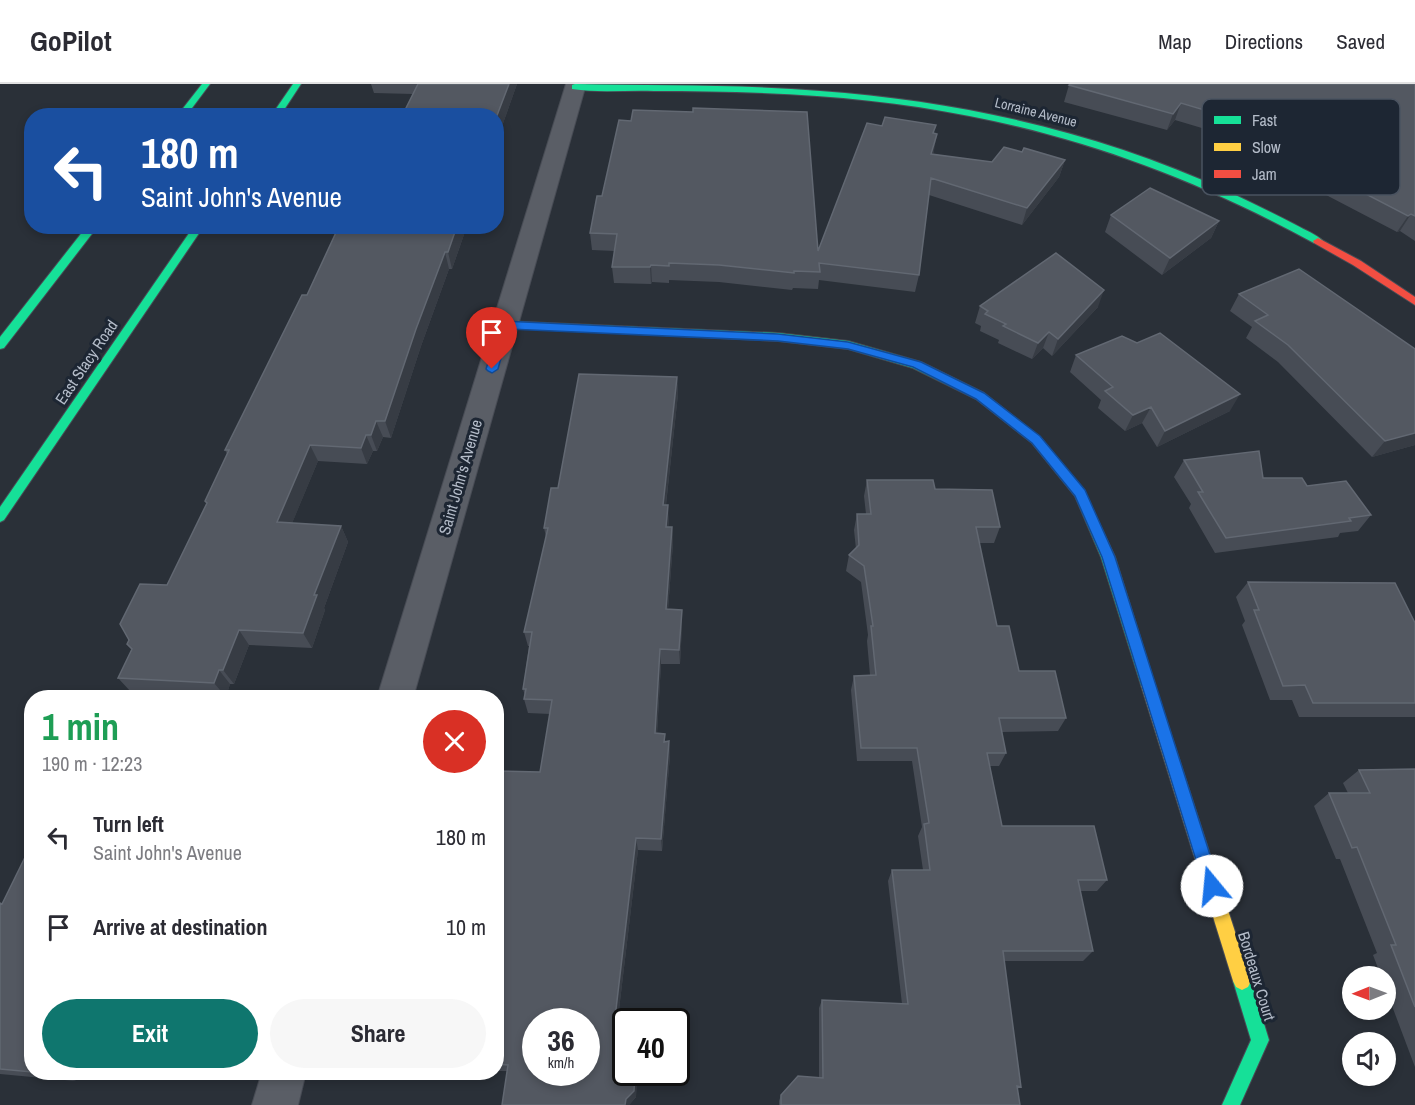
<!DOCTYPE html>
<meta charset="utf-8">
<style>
:root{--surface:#fff;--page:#f7f7f7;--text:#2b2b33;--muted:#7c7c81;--line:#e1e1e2;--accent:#0f766e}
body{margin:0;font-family:"Archivo Narrow",sans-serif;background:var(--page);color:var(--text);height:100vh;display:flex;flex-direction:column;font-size:22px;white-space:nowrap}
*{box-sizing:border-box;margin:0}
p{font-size:20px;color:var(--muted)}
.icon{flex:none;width:33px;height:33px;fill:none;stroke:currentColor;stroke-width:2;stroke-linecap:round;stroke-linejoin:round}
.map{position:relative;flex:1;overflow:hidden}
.panel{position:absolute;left:24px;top:606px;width:480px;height:390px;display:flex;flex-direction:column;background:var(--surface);border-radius:24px;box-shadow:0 3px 9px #0003}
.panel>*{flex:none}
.top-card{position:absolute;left:24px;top:24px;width:480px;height:126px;border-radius:24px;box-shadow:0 3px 9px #0003;background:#1a4fa0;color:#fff;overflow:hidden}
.needle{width:39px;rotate:269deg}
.controls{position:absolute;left:1342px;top:882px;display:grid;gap:12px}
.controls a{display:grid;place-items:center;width:54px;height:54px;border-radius:50%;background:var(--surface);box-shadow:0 3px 9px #0003;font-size:30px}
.speed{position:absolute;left:522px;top:924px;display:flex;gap:12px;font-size:30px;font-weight:700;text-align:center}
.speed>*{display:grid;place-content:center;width:78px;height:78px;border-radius:50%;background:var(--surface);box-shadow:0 3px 9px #0003;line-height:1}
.speed small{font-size:15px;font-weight:400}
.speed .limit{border:3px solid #111;border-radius:9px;background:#fff;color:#111}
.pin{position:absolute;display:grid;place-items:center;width:51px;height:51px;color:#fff;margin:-62px -26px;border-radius:50% 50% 50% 0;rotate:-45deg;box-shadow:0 0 6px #0007}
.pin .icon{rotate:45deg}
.me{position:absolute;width:66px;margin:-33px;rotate:343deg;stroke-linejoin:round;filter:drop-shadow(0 0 4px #0008)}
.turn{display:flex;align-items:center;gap:21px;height:126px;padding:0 18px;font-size:27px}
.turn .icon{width:78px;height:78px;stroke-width:2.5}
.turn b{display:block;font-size:42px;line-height:51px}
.round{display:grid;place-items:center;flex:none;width:63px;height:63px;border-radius:32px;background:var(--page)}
.overview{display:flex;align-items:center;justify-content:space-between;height:102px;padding:0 18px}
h1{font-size:36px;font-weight:700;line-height:45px;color:#1e9e55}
.primary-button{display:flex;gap:12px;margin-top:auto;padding:12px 18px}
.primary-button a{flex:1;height:69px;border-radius:36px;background:var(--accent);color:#fff;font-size:24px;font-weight:700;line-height:69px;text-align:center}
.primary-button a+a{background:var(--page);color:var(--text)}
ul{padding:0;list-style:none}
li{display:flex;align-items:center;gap:18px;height:90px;padding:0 18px}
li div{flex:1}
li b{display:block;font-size:22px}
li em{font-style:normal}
header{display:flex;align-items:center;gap:36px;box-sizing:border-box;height:84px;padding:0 30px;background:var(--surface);border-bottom:2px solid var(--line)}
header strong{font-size:28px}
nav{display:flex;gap:33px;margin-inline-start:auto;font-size:21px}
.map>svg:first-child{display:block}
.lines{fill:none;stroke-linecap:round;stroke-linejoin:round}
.street-casing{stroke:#484c55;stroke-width:2}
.fast-casing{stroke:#484c55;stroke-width:2}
.slow-casing{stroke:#484c55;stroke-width:2}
.jam-casing{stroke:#484c55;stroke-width:2}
.street{fill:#5a5e66;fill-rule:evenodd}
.fast{fill:#16e098;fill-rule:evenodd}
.slow{fill:#ffcf43;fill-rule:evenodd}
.jam{fill:#f24e42;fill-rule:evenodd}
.wall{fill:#474c55}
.shaded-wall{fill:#373c44}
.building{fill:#535861;stroke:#626872;stroke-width:1.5;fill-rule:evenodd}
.route{fill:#1a73e8;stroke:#114b97;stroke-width:1.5}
.labels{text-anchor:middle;stroke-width:6;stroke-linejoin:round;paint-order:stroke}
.far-street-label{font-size:14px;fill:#b4bcc9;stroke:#1d2633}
.street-label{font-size:16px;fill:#b4bcc9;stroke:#1d2633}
.key{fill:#1d2633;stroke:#4a5360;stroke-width:1.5}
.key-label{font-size:16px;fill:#b4bcc9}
</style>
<header>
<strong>GoPilot</strong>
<nav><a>Map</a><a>Directions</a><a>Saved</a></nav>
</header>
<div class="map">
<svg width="1415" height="1021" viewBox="0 0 1415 1021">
<rect width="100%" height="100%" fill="#2a3038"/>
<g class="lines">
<!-- street casing -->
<g class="street-casing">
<path id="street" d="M566,0H586L413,614H377Z
M262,988H306L298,1021H252Z"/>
</g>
<!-- fast casing -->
<g class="fast-casing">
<path id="fast" d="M202,0H210L186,32H177Z
M293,0H301L280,32H271Z
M575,0C656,2 738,0 820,7C959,17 1099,48 1227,107C1250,118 1273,129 1296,141C1305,146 1316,150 1323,157L1322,159H1314C1154,72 1000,25 817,12C763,8 708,7 654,7C627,6 598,9 572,5V1Z
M87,142H98L4,264L0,265V253Z
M194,142H204L4,436L0,438V423Z
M505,237L778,249L848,257L921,278L984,309L1040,353L1084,407L1115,473L1155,601L1153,605L1148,607L1143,605L1141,601L1101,473L1075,412L1032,359L976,315L913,284L848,265L778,257L501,243V239Z
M1242,888L1248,891L1251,897L1269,956L1240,1021H1222L1251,956L1233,897L1236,891Z"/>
</g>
<!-- slow casing -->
<g class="slow-casing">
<path id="slow" d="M1148,595L1153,597L1155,601L1251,897L1248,903L1242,906L1236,903L1233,897L1141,601L1143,597Z"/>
</g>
<!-- jam casing -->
<g class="jam-casing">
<path id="jam" d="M1318,154L1361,177L1415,213V221L1353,181L1314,159L1313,157Z"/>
</g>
<!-- street -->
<use href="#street" class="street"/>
<!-- fast -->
<use href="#fast" class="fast"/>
<!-- slow -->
<use href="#slow" class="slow"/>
<!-- jam -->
<use href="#jam" class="jam"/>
</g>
<!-- wall -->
<path class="wall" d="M371,0H517L496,59L413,10L374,9Z
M1415,0V157L1400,147L1397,148L1307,101L1280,91L1283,87L1246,73L1252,59L1175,36L1167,46L1064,18L1069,1Z
M934,50V67L933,70L992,78L1022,68L1065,76L1059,93L1022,141L929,111L919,191L915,208L819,196L818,205L793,204L792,206L719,198L669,196V199L652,198L651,200L614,199L612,183L615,167L592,166L590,149L597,112L818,167Z
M1111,131L1219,137L1211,154L1162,191L1105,148Z
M467,142L452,185H449L421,262L391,354L383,353L377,367H373L367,380L318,377L292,439L341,442L348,458L324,524L325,526L312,564L249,561L234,600H230L226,613L131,608L118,594L132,566L127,560L167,501L207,419L205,417L227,370L225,366Z
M1239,210L1415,265V361L1372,373L1278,278L1246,254L1252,243L1230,227Z
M980,222L1098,223L1052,272L1043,264L1032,275L998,259L999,256L980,247L981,242L975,239Z
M1076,271L1230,327L1157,363L1142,339L1125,347L1098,324L1101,316L1070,288Z
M677,293L678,310L666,421L669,437L668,443H672L673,459L668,525L682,526V541L680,580H661L657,650L666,657H669L670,671L662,767L638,766L616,951L626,988L637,991L636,1013L629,1021H502L507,987H496V687L540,688L550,630L528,629L524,615L525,612L523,605L529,562H528L524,548L546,453L544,444Z
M1184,376L1263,394L1307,402L1371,431L1358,447L1340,449L1338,453L1215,469L1189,424L1191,420L1174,393Z
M867,396L935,405L1000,443L994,459H979L997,542L1019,587L1066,634L1058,647L1002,648L1006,669L999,682H990L1002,742L1107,796L1097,807H1080L1093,867L1083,877H1004L1021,1003L1017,1005L1020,1021H779V1017L781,1011L819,994V924L822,916L902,920L888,797L892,786H923L918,752L922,743L912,677H857L851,606L854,592L870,591L867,557L868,551L861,498L846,487L849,471L856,465L854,446L857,430H866L864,412Z
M1248,498L1415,539V633H1299L1292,616H1270L1242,541L1245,537L1236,513Z
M1415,685V983L1386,906V892H1381L1373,871L1377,869L1340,775H1336L1314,722L1329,709H1348L1343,699L1359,686Z
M0,819L2,820L79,988L75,997L0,990Z"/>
<!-- shaded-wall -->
<path class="shaded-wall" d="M509,0H517L496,59V34Z
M1181,19L1175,36L1167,46L1173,30Z
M937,50L934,67L928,86L931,70Z
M1065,76L1059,93L1022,141L1027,124Z
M1411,130L1400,147L1397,148L1408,132Z
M1219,137L1211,154L1162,191L1170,174Z
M457,142H467L452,185L448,168Z
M445,168L449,185L421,262L391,354L385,337L416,245Z
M651,181L652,198L651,200L650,183Z
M1104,206L1098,223L1052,272L1058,255Z
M1049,248L1043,264L1032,275L1038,259Z
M677,293L678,310L664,437L663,421Z
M1240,310L1230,327L1157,363L1165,347Z
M1151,323L1142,339L1125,347L1133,331Z
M376,337L383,353L377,367L371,351Z
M1415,349V361L1372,373L1385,357Z
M366,351L373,367L367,380L361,364Z
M310,361L318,377L286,454L277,438Z
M668,421L669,437L667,459L666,443Z
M341,442L348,458L324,524L325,526L312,564L303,549L314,511Z
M672,443L673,459L667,540L666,525Z
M682,526V541L680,580L679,566Z
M239,546L249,561L234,600L223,586Z
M660,565L661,580L656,663L655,649Z
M219,586L230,600L226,613L214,599Z
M669,657L670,671L662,767L661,755Z
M636,754L638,766L615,959L613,951Z
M57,988H79L75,997L56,990Z
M635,988H637V991L636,1013L629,1021H625L626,1015Z"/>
<!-- building -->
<path class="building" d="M418,0H509L496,34V32H402Z
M1070,0H1415V132L1411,130L1408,132L1316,84L1289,74L1292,70L1253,56L1265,44L1181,19L1173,30L1069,1Z
M693,24L807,28L818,167L867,39L882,42L885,33L936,41L933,49L937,50L931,70L992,78L1004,63L1022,68L1024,64L1065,76L1027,124L931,94L919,191L819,179L820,188L794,187V189L719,181L669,179V182L651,181L650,183H612L617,150L590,149L597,112H602L619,36L631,37L633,26L693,28Z
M1150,104L1219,137L1170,174L1111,131Z
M339,142H457L448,168H445L416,245L385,337H376L371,351H366L361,364L310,361L277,438L341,442L314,511H317L303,549L239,546L223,586H219L214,599L118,594L132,565L127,560L129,556L120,540L140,500L167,501L207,419L205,417L229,366H225L302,211H307Z
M1056,169L1104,206L1058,255L1049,248L1038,259L1003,242L1006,240L985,230L988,227L980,222Z
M1299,185L1415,265V349L1385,357L1288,261L1255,237L1268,231L1239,210Z
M1160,249L1240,310L1165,347L1151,323L1133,331L1105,307L1113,303L1076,271L1122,252L1137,259Z
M579,290L677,293L663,421H668L666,443H672L666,525L682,526L679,566L660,565L655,649L665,650L664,658L669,657L661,755L636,754L613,951L626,952V988H635L634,1007L626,1015L625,1021H502L508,981L496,980V687L540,688L552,616L524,615L526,605H523L532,548H524L548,444H544L551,404H558ZM536,938H586V988H536Z
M1259,367L1263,394H1302L1307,402L1346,397L1371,431L1349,434L1351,437L1226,454L1198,408H1203L1184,376Z
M867,396H933L935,405L992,406L1000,443H976L997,542H1009L1019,587H1055L1066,634H999L1006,669H987L1002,742H1094L1107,796H1078L1093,867H1003L1021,1003L1017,1002L1020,1021H781V1011L798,992L823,994L822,916L908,920L892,786H930L924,740L929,739L917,664H861L854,592L876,591L871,542H873L864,482L849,471L859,461L857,430H871Z
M1248,498L1395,499L1415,539V619H1313L1305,601L1283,602L1254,526H1259Z
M1415,685V923L1391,861H1396L1357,763L1352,764L1329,709H1370L1359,686Z
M32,759V988L0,985V819L2,820Z
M35,988H57L56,990Z"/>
<!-- route -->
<path class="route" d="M505,237L778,250L848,258L921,278L984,309L1040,352L1085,406L1115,473L1220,802L1218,808L1212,810L1206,808L1204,802L1102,473L1075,412L1032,359L976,315L913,283L848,265L778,257L509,245L498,285L492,289L488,287L486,285L500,241Z"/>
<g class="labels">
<!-- far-street labels -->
<g class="far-street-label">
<text transform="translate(1036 28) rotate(14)" y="5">Lorraine Avenue</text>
</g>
<!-- street labels -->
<g class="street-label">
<text transform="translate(86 278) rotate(-56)" y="6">East Stacy Road</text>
<text transform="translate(460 393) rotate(-74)" y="6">Saint John's Avenue</text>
<text transform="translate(1257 892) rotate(73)" y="6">Bordeaux Court</text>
</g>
</g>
<!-- legend -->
<rect x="1202" y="15" width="198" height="96" rx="9" class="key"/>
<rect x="1214" y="32" width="27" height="8" fill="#16e098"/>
<rect x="1214" y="59" width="27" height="8" fill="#ffcf43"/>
<rect x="1214" y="86" width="27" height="8" fill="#f24e42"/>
<g class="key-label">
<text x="1252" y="42">Fast</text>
<text x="1252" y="69">Slow</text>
<text x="1252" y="96">Jam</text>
</g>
</svg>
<div class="controls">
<a><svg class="needle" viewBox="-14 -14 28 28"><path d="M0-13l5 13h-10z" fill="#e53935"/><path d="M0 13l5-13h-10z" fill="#7c7c81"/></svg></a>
<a><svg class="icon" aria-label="sound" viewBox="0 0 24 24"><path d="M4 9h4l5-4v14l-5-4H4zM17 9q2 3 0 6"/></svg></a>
</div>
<div class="speed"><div>36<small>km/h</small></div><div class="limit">40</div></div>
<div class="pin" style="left:492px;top:285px;background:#d93025"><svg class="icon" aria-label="arrive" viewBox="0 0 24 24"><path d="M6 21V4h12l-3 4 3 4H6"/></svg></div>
<svg class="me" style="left:1212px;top:802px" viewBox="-20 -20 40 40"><circle r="19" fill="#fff"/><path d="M0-13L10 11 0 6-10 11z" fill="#1a73e8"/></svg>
<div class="top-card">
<div class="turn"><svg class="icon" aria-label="left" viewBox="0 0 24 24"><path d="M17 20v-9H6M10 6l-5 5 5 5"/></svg><div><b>180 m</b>Saint John's Avenue</div></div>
</div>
<section class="panel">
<div class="overview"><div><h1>1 min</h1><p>190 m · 12:23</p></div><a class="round" style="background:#d93025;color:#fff"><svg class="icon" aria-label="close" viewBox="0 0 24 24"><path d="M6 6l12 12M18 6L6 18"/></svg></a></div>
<ul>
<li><svg class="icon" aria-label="left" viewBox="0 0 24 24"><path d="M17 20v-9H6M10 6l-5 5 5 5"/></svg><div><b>Turn left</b><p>Saint John's Avenue</p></div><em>180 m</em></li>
<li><svg class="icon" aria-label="arrive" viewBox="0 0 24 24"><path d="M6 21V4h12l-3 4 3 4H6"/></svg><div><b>Arrive at destination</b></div><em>10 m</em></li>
</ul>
<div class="primary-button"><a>Exit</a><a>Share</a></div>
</section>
</div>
